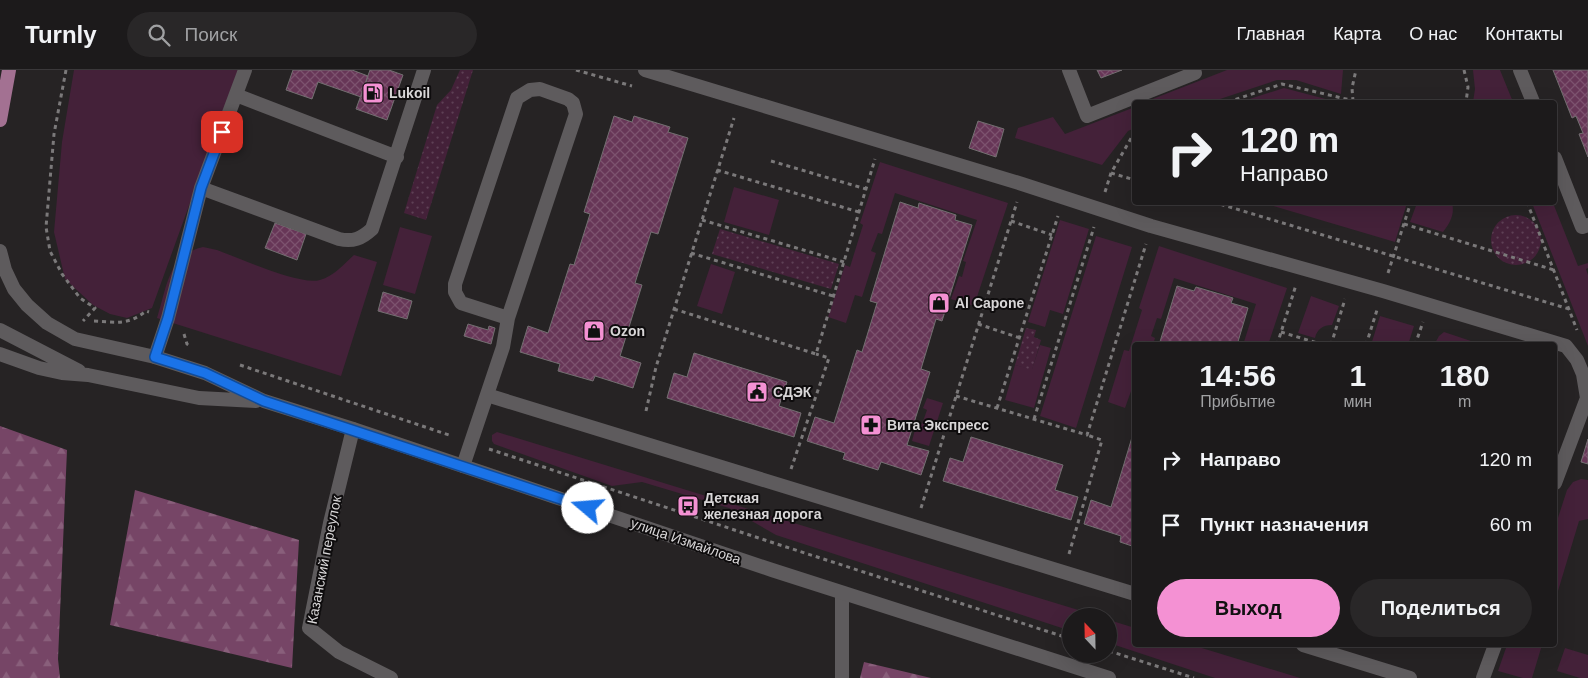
<!DOCTYPE html>
<html lang="ru">
<meta charset="utf-8">
<style>
:root{--surface:#1c1a1b;--page:#292728;--text:#f1f3f6;--muted:#a0a1a3;--line:#3a383a;--accent:#f491d3}
body{margin:0;font-family:Arial,sans-serif;background:var(--page);color:var(--text);height:100vh;display:flex;flex-direction:column;font-size:19px;white-space:nowrap}
*{box-sizing:border-box;margin:0}
p{font-size:16px;color:var(--muted)}
.icon{flex:none;width:28px;height:28px;fill:none;stroke:currentColor;stroke-width:2;stroke-linecap:round;stroke-linejoin:round}
.map{position:relative;flex:1;overflow:hidden}
.side{position:absolute;left:1132px;top:272px;width:425px;height:305px;display:flex;flex-direction:column;background:var(--surface);border-radius:5px;box-shadow:0 5px 20px #0002,0 0 0 1px var(--line)}
.side>*{flex:none}
.guide{position:absolute;left:1132px;top:30px;width:425px;height:105px;border-radius:5px;box-shadow:0 5px 20px #0002,0 0 0 1px var(--line);background:#1c1a1b;color:var(--text);overflow:hidden}
.needle{width:32px;rotate:338deg}
.controls{position:absolute;left:1062px;top:538px;display:grid;gap:10px}
.controls a{display:grid;place-items:center;width:55px;height:55px;border-radius:50%;background:var(--surface);box-shadow:0 5px 20px #0002,0 0 0 1px var(--line);font-size:25px}
.pin{position:absolute;display:grid;place-items:center;width:42px;height:42px;color:#fff;margin:-21px;border-radius:10px;box-shadow:0 2px 8px #0006}
.me{position:absolute;width:55px;margin:-28px;rotate:288deg;stroke-linejoin:round;filter:drop-shadow(0 0 4px #0008)}
.turn{display:flex;align-items:center;gap:18px;height:105px;padding:0 25px;font-size:22px}
.turn .icon{width:65px;height:65px;stroke-width:2.5}
.turn b{display:block;font-size:35px;line-height:42px}
.eta{display:flex;justify-content:space-evenly;align-items:center;height:85px;text-align:center}
.eta b{font-size:30px;font-weight:700;line-height:35px}
.button{display:flex;gap:10px;margin-top:auto;padding:10px 25px}
.button a{flex:1;height:58px;border-radius:30px;background:var(--accent);color:#111;font-size:20px;font-weight:700;line-height:58px;text-align:center}
.button a+a{background:var(--page);color:var(--text)}
ul{padding:0;list-style:none}
li{display:flex;align-items:center;gap:15px;height:65px;padding:0 25px}
li div{flex:1}
li b{display:block;font-size:19px}
li em{font-style:normal}
header{display:flex;align-items:center;gap:30px;box-sizing:border-box;height:70px;padding:0 25px;background:var(--surface);border-bottom:1px solid var(--line)}
header strong{font-size:24px}
nav{display:flex;gap:28px;margin-inline-start:auto;font-size:18px}
.search{width:350px;height:45px;background:var(--page);display:flex;align-items:center;gap:12px;box-sizing:border-box;padding:0 18px;border-radius:28px;color:var(--muted);font-size:19px}
.map>svg:first-child{display:block}
.green{fill:#442139}
.forest{fill:url(#forest-firs)}
.park{fill:url(#park-dots)}
.building{fill:url(#building-cross-hatch);stroke:#736f71}
.lines{fill:none;stroke-linecap:round;stroke-linejoin:round}
.path{stroke:#7b797a;stroke-width:3;stroke-dasharray:4 4;stroke-linecap:butt}
.service{stroke:#5e5b5d;stroke-width:14}
.minor{stroke:#5e5b5d;stroke-width:14}
.secondary{stroke:#5e5b5d;stroke-width:14}
.primary{stroke:#a37192;stroke-width:14}
.route-casing{stroke:#114b97;stroke-width:12}
.route{stroke:#1a73e8;stroke-width:9}
.labels{text-anchor:middle;stroke-width:4;stroke-linejoin:round;paint-order:stroke}
.poi-label{font-size:14px;font-weight:bold;fill:#d8d6d7;stroke:#0e0c0d;text-anchor:start}
.street-label{font-size:14px;fill:#d8d6d7;stroke:#0e0c0d}
</style>
<header>
<strong>Turnly</strong>
<div class="search"><svg class="icon" aria-label="search" viewBox="0 0 24 24"><circle cx="10" cy="10" r="6"/><path d="M15 15l6 6"/></svg>Поиск</div>
<nav><a>Главная</a><a>Карта</a><a>О нас</a><a>Контакты</a></nav>
</header>
<div class="map">
<svg width="1588" height="608" viewBox="0 0 1588 608">
<defs>
<pattern id="forest-firs" width="22" height="20" patternUnits="userSpaceOnUse" patternTransform="scale(1.25)"><rect width="22" height="20" fill="#764566"/><path d="M5 1l3.5 6h-7zM16 11l3.5 6h-7z" fill="#895f7b"/></pattern>
<pattern id="park-dots" width="8" height="8" patternUnits="userSpaceOnUse" patternTransform="scale(1.25)"><rect width="8" height="8" fill="#442139"/><path d="M2 2h.1M6 6h.1" fill="none" stroke="#5e4055" stroke-width="1.8" stroke-linecap="round"/></pattern>
<pattern id="building-cross-hatch" width="8" height="8" patternUnits="userSpaceOnUse" patternTransform="scale(1.25)"><rect width="8" height="8" fill="#673657"/><path d="M0 0l8 8M0 8l8-8" fill="none" stroke="#7c526e"/></pattern>
</defs>
<rect width="100%" height="100%" fill="#262324"/>
<!-- green -->
<path class="green" d="M74,0H238L152,238L127,248L110,244L93,235L65,209L54,162L62,72Z
M1227,0H1343L1341,24L1296,10H1277L1211,32H1145Z
M1473,0H1500L1513,32H1473L1475,19Z
M1284,18L1337,32H1240Z
M1135,37V58L1128,61L1102,95L1015,68L1018,58L1053,47L1065,64Z
M880,92L1008,133L974,236L951,229L959,206L962,207L966,192L963,191L977,150L895,123L882,164L878,163L871,181L876,183L862,227L855,225L846,253L828,247L845,195L850,197L863,155L860,153Z
M734,117L779,130L769,165L724,152Z
M1263,133H1407L1395,172Z
M1417,133H1452C1455,144 1450,153 1443,162L1410,152Z
M1532,133H1553L1578,196L1588,193V198L1586,199L1588,205V276Z
M1060,150L1089,159L1063,244L1050,240L1045,257L1028,252Z
M400,157L432,166L415,224L383,215Z
M1096,166L1132,177L1076,358L1040,346Z
M1159,176L1287,218L1268,275H1243L1256,234L1174,208L1161,249L1157,248L1151,266L1155,268L1153,275H1135V310L1125,338L1108,332L1124,280L1129,281L1142,240L1139,238Z
M203,177L217,180C239,188 300,216 320,210C334,206 343,195 354,185L377,192L341,306L157,248C167,217 168,185 203,177Z
M711,194L735,202L722,244L697,236Z
M1311,226L1339,236L1332,255C1323,255 1317,259 1315,268L1298,263Z
M1380,246L1414,256L1408,275H1371Z
M1444,262L1483,275H1434L1439,266Z
M1040,275L1051,278L1034,338L1005,330L1015,295L1032,299Z
M927,328L943,333L929,376L912,371L917,352L922,354L927,340L923,338Z
M497,362L1098,546H1071V561L776,465L729,438L642,412L612,416L494,374L492,371V365Z
M1581,409L1588,410V449L1579,451L1555,531V457L1567,420L1573,412Z
M1109,550L1135,558V575H1192L1300,608H1215L1109,573Z
M1507,575H1542L1532,608H1523L1498,601Z
M1565,578L1588,585V608H1580L1557,601Z"/>
<!-- forest -->
<path class="forest" d="M0,356L67,380L58,589L60,608H0Z
M135,420L299,470L292,598L110,555Z
M864,592L931,608H860Z"/>
<!-- park -->
<path class="park" d="M460,0H473L426,150L404,143L437,35L451,20Z
M1491 170a25 25 0 1 1 50 0a25 25 0 1 1-50 0Z
M720,159L839,194L831,219L712,184Z
M1026,258L1036,260L1034,267L1041,270L1032,300L1015,295Z"/>
<!-- building -->
<path class="building" d="M293,0H352L368,6L361,27L318,12L312,29L286,20Z
M370,0H389L403,5L387,50L356,39Z
M1097,0H1122L1101,8Z
M1553,0H1588V87L1579,64L1583,63L1576,46L1572,48Z
M614,46L632,52L634,46L670,57L668,62L688,68L658,164L651,162L635,213L642,215L620,286L641,293L633,318L595,306L593,311L558,301L560,294L520,282L528,256L548,263L570,194L574,195L590,144L584,142Z
M978,51L1004,59L996,87L969,78Z
M900,132L918,138L919,133L956,145L955,150L972,155L942,251L936,249L921,299L930,302L907,375L929,381L921,405L881,392L878,400L843,389L845,383L807,371L815,347L834,353L857,280L862,282L877,233L870,231Z
M275,153L306,164L297,190L265,178Z
M1177,216L1194,221L1196,217L1233,228L1231,233L1248,238L1237,275H1159Z
M383,222L412,231L407,249L378,241Z
M468,254L488,260L489,256L495,258L491,274L464,266Z
M694,283L787,312L779,336L801,343L794,367L667,328L674,303L687,307Z
M1133,364H1135V477L1120,472L1121,466L1084,454L1091,430L1111,437Z
M971,367L1063,395L1055,420L1078,427L1071,450L943,411L950,388L963,392Z
M1588,369V394L1581,392Z"/>
<g class="lines">
<!-- path -->
<path class="path" d="M66,0L54,64L46,157L50,181L62,204L80,228L95,238L83,251
M576,0L632,16
M1464,0L1468,17L1466,32
M1353,31L1352,18L1356,0
M1228,32L1282,14L1359,32
M771,91L866,119
M717,100L859,142
M1111,103L1135,110
M1105,122L1111,103L1133,65L1135,64
M1213,132L1569,239
M1527,132L1577,260
M702,150L844,192
M1011,151L1052,165
M1404,154L1554,200
M691,183L833,226
M1388,203L1411,132
M674,239L816,284L875,89
M94,251C116,252 127,256 146,241L149,242
M978,254L1020,268
M1281,262L1324,275
M184,264L187,274L190,276
M1277,275L1296,215
M1331,275L1345,229
M1366,275L1377,240
M1415,275L1423,252
M240,295L452,366
M956,326L1087,365L1146,174
M997,338L1058,146
M646,341L656,297L734,48
M1034,349L1094,157
M489,379L780,475L1071,569
M791,399L829,288L816,284
M921,438L1017,132
M1069,484L1102,370L1087,365
M1109,581L1194,608"/>
<!-- service -->
<path class="service" d="M645,0L1022,114L1151,156L1383,221L1566,276L1577,290L1583,304L1587,328L1555,413
M1069,0L1087,46L1195,3L1193,0
M1520,0L1533,32
M236,25L397,87
M1555,88L1582,157L1588,155
M201,118L339,169C353,172 361,169 372,159L424,0
M155,287L168,248L201,118L245,0
M487,325L1135,524
M463,396L503,277L508,248L576,44L573,33L568,29L540,19L530,20L517,28L455,214V222L461,233L508,248
M1303,575L1410,608
M1483,608L1495,575"/>
<!-- minor -->
<path class="minor" d="M353,359L330,453L309,558L339,582L391,608
M842,608V523"/>
<!-- secondary -->
<path class="secondary" d="M0,181L5,200L14,219L27,235L47,253L75,269L155,287L205,303L264,331L353,359L772,500L1109,608
M0,260L79,301
M0,284L39,298L62,303L88,305L199,328L256,331"/>
<!-- primary -->
<path class="primary" d="M0,50L9,0"/>
</g>
<g class="lines">
<!-- route casing -->
<g class="route-casing">
<path id="route" d="M222,62L201,118L168,248L155,287L205,303L264,331L588,438"/>
</g>
<!-- route -->
<use href="#route" class="route"/>
</g>
<!-- icons -->
<defs>
<g id="fuel-square" transform="scale(1.125)"><rect x="-9" y="-9" width="18" height="18" rx="4" fill="#f491d3" stroke="#0e0c0d"/><path d="M-5.5-6h7V0h2V4h1.3V-2.5L3-4.5l.8-.8L6-3V5H2.5V1h-1V6h-7ZM-4.2-4.7v3.2H.2V-4.7Z" fill="#111"/></g>
<g id="shop-square" transform="scale(1.125)"><rect x="-9" y="-9" width="18" height="18" rx="4" fill="#f491d3" stroke="#0e0c0d"/><path d="M-5-2.5h2.3a2.7 3.5 0 0 1 5.4 0H5L5.5 6h-11ZM-1.5-2.5h3a1.5 2.3 0 0 0-3 0Z" fill="#111"/></g>
<g id="civic-square" transform="scale(1.125)"><rect x="-9" y="-9" width="18" height="18" rx="4" fill="#f491d3" stroke="#0e0c0d"/><path d="M-.6-6.5H3V-4.5H.6V-3L4-1V1h2V6H-6V1h2V-1L-.6-3ZM-1.2 2.5V6h2.4V2.5Z" fill="#111"/></g>
<g id="pharmacy-square" transform="scale(1.125)"><rect x="-9" y="-9" width="18" height="18" rx="4" fill="#f491d3" stroke="#0e0c0d"/><path d="M-2-6h4v4h4v4h-4v4h-4v-4h-4v-4h4Z" fill="#111"/></g>
<g id="bus-square" transform="scale(1.125)"><rect x="-9" y="-9" width="18" height="18" rx="4" fill="#f491d3" stroke="#0e0c0d"/><path d="M-5-6H5V4H4V6H2V4H-2V6H-4V4H-5ZM-3.5-4V0h7V-4ZM-3.5 1.2v1.5H-2V1.2ZM2 1.2v1.5H3.5V1.2Z" fill="#111"/></g>
</defs>
<g fill-rule="evenodd">
<use href="#fuel-square" x="373" y="23"/>
<use href="#shop-square" x="939" y="233"/>
<use href="#shop-square" x="594" y="261"/>
<use href="#civic-square" x="757" y="322"/>
<use href="#pharmacy-square" x="871" y="355"/>
<use href="#bus-square" x="688" y="436"/>
</g>
<g class="labels">
<!-- poi labels -->
<g class="poi-label">
<text x="389" y="28">Lukoil</text>
<text x="955" y="238">Al Capone</text>
<text x="610" y="266">Ozon</text>
<text x="773" y="327">СДЭК</text>
<text x="887" y="360">Вита Экспресс</text>
<text x="704" y="433">Детская<tspan x="704" dy="16">железная дорога</tspan></text>
</g>
<!-- street labels -->
<g class="street-label">
<text transform="translate(686 471) rotate(19)" y="5">улица Измайлова</text>
<text transform="translate(324 490) rotate(-79)" y="5">Казанский переулок</text>
</g>
</g>
</svg>
<div class="controls">
<a><svg class="needle" viewBox="-14 -14 28 28"><path d="M0-13l5 13h-10z" fill="#e53935"/><path d="M0 13l5-13h-10z" fill="#a0a1a3"/></svg></a>
</div>
<div class="pin" style="left:222px;top:62px;background:#d93025"><svg class="icon" aria-label="arrive" viewBox="0 0 24 24"><path d="M6 21V4h12l-3 4 3 4H6"/></svg></div>
<svg class="me" style="left:588px;top:438px" viewBox="-20 -20 40 40"><circle r="19" fill="#fff"/><path d="M0-13L10 11 0 6-10 11z" fill="#1a73e8"/></svg>
<div class="guide">
<div class="turn"><svg class="icon" aria-label="right" viewBox="0 0 24 24"><path d="M7 20v-9h11M14 6l5 5-5 5"/></svg><div><b>120 m</b>Направо</div></div>
</div>
<section class="side">
<div class="eta">
<div><b>14:56</b><p>Прибытие</p></div>
<div><b>1</b><p>мин</p></div>
<div><b>180</b><p>m</p></div>
</div>
<ul>
<li><svg class="icon" aria-label="right" viewBox="0 0 24 24"><path d="M7 20v-9h11M14 6l5 5-5 5"/></svg><div><b>Направо</b></div><em>120 m</em></li>
<li><svg class="icon" aria-label="arrive" viewBox="0 0 24 24"><path d="M6 21V4h12l-3 4 3 4H6"/></svg><div><b>Пункт назначения</b></div><em>60 m</em></li>
</ul>
<div class="button"><a>Выход</a><a>Поделиться</a></div>
</section>
</div>
